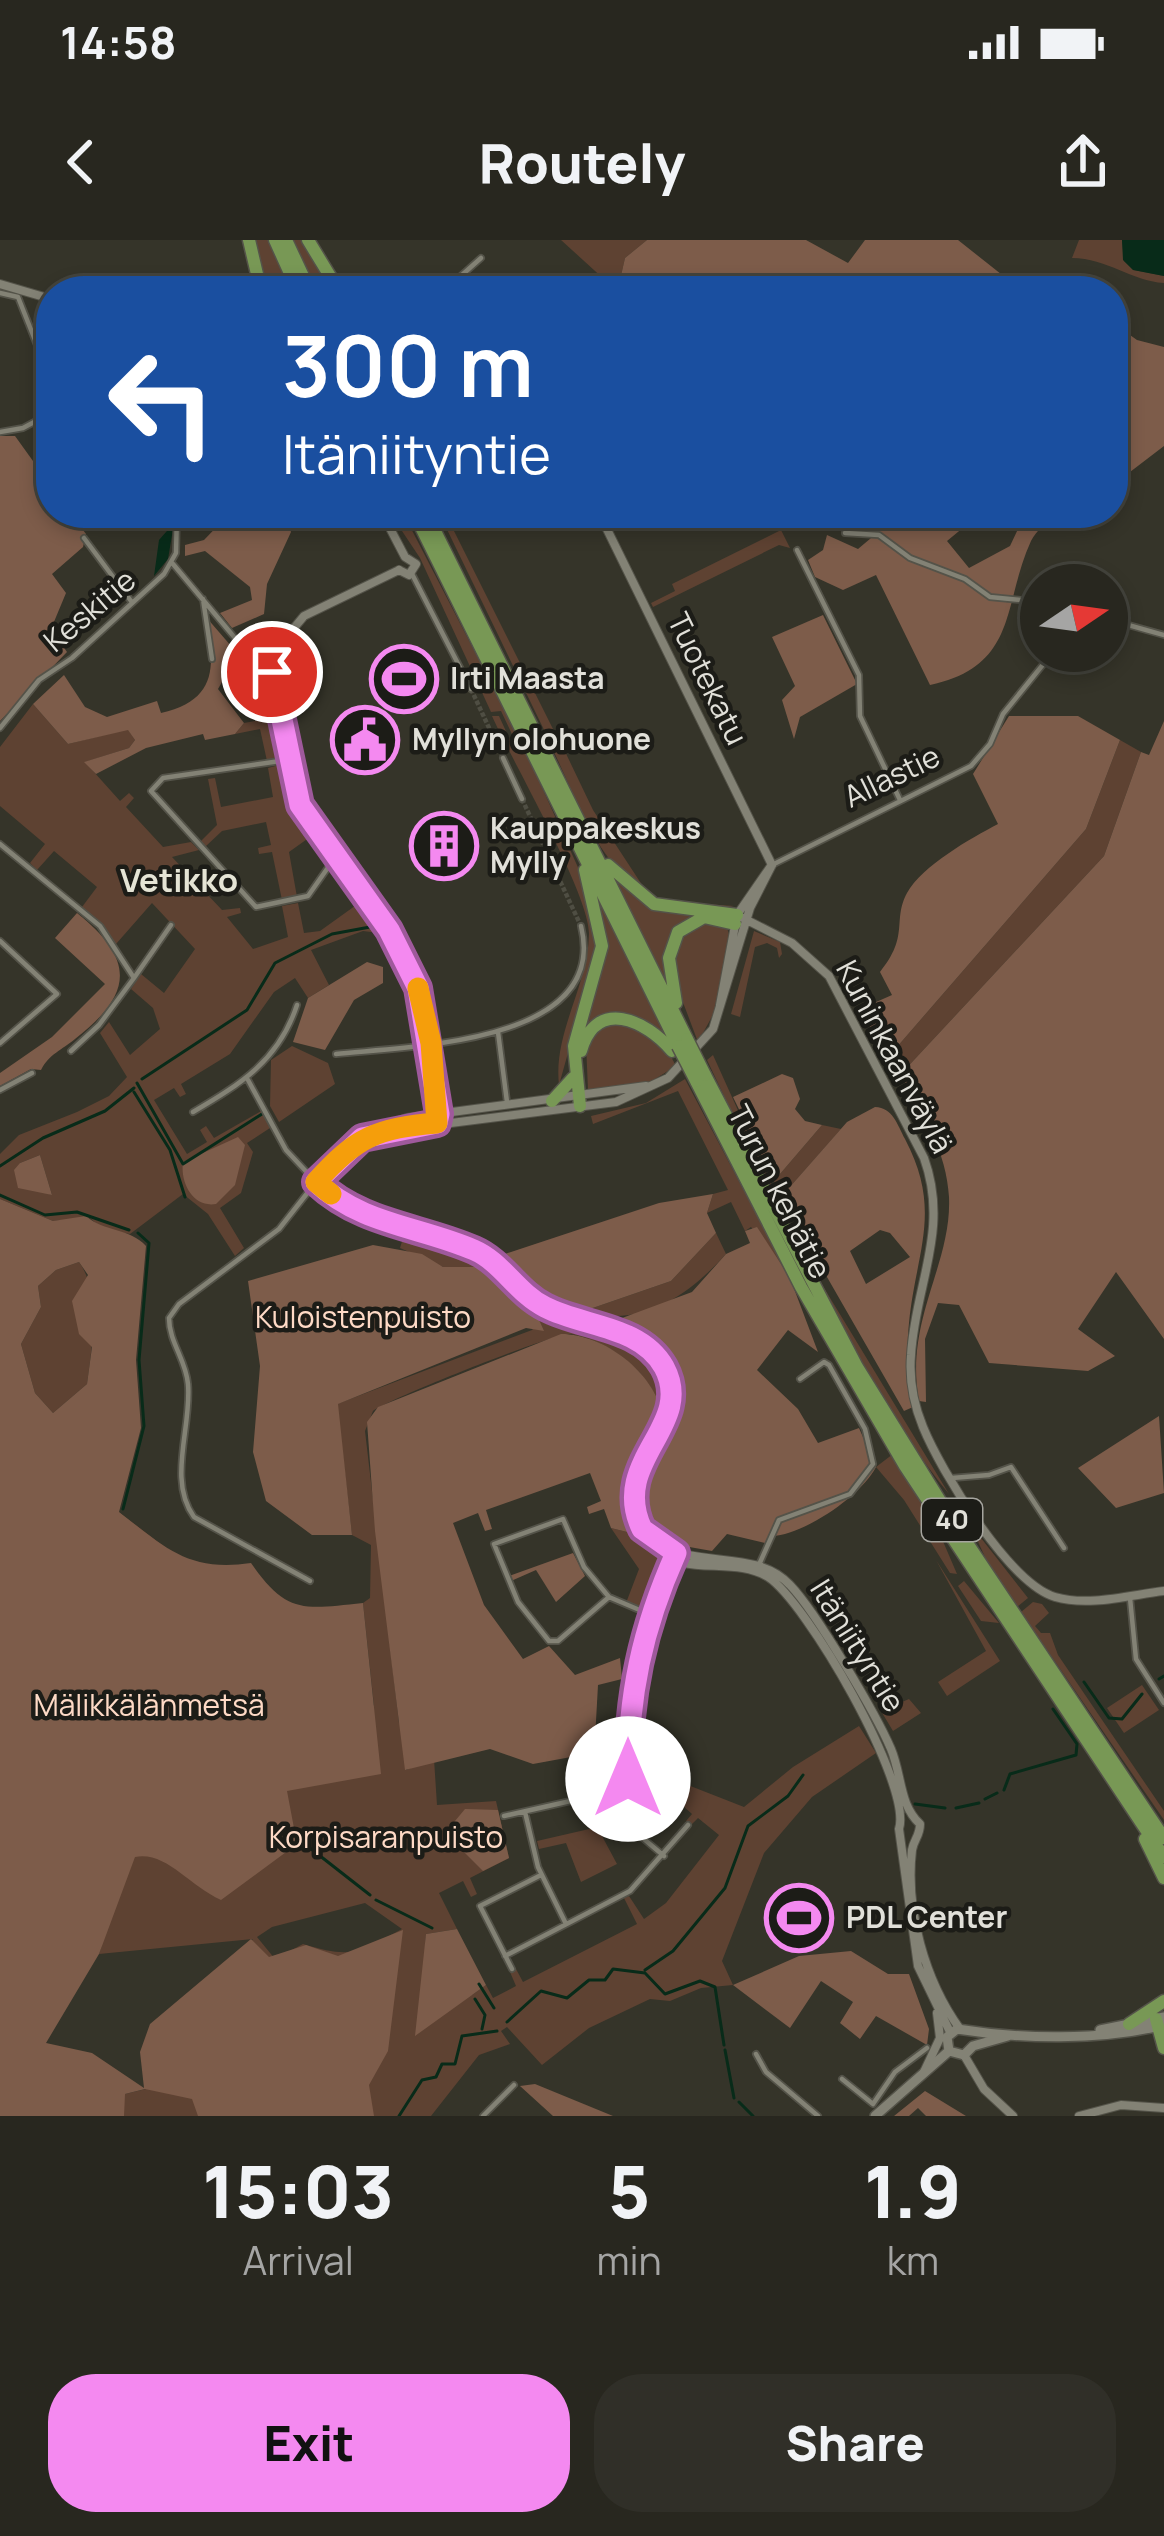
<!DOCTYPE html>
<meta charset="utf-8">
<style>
:root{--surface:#28271f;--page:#302f28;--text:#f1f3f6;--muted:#a5a5a4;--line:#44443d;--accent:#f489f0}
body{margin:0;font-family:Manrope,sans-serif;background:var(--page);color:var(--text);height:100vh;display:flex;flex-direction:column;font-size:45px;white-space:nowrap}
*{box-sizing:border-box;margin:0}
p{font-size:39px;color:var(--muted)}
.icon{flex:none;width:66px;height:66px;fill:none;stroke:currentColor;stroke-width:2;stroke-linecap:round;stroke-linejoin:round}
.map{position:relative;height:1876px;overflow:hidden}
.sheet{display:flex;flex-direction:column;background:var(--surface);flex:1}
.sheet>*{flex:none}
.top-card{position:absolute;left:36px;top:36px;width:1092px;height:252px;border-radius:48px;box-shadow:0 6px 18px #0003,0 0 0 3px var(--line);background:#1a4fa0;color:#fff;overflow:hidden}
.needle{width:78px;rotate:77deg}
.fabs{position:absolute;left:1020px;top:324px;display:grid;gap:24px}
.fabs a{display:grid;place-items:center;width:108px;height:108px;border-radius:50%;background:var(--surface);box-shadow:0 6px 18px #0003,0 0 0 3px var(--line);font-size:60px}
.pin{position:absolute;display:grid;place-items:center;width:102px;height:102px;color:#fff;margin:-51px;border:6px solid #fff;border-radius:50%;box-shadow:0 3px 12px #0007}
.me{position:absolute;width:132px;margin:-66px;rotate:0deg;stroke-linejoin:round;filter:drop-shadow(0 0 9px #0008)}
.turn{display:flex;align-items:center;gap:42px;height:252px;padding:0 48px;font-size:54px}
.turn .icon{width:156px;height:156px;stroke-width:2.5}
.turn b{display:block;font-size:84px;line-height:102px}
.eta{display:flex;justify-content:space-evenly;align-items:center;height:204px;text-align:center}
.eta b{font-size:72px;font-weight:800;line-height:84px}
.action{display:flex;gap:24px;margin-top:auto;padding:24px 48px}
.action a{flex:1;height:138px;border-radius:48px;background:var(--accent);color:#111;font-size:48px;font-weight:800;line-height:138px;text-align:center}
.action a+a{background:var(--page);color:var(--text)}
.status{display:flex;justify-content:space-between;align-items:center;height:84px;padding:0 60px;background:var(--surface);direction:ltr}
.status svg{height:33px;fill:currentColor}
header{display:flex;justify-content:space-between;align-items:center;height:156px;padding:0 48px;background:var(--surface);font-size:54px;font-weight:800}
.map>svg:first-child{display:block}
.green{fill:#5e4232;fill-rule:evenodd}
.forest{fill:#7d5c4a;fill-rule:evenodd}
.water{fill:#082b19}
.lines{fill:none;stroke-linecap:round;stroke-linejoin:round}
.stream{stroke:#082b19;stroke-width:3}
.minor-tunnel{stroke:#4f4e43;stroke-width:4.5;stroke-dasharray:4.5 2;stroke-linecap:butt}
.minor-casing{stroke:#545349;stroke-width:8}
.tertiary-casing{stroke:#545349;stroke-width:10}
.secondary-casing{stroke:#545349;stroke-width:12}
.trunk-casing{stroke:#545349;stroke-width:15}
.minor{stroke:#838275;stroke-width:4.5}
.tertiary{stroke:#838275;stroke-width:8}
.secondary{stroke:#838275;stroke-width:9}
.trunk{stroke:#789855;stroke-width:12}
.trunk-bridge-casing{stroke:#545349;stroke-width:15;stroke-linecap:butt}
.trunk-bridge{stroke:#789855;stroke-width:12}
.route-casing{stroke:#9f599c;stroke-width:30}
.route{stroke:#f489f0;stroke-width:21}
.slow{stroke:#f59e0b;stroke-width:21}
.labels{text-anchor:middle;stroke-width:9;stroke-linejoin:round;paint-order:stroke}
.shield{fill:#1c1c17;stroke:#a6a59f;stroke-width:3}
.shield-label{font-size:27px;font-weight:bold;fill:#e1e0d9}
.street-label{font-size:30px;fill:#e1e0d9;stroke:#1c1c17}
.poi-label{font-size:30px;font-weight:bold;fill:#e1e0d9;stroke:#1c1c17;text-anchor:start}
.park-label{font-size:30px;fill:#fedac6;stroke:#1c1c17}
.neighbourhood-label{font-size:33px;font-weight:bold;fill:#e5e4d5;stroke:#1c1c17}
</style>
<div class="status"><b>14:58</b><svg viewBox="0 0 49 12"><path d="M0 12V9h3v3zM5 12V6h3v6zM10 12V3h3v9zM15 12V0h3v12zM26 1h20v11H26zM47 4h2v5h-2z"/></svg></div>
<header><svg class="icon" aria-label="back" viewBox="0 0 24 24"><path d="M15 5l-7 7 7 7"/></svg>Routely<svg class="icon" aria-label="share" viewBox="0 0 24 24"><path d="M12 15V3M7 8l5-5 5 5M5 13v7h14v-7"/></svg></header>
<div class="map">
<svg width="1164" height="1876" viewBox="0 0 1164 1876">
<rect width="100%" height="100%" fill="#353429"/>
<!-- green -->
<path class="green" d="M253,0H271L294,51H265Z
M293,0H304L335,51H316Z
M561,0H647L625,18L620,40L626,51H617Z
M1079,0H1122L1124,21L1134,30L1164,36V43C1131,41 1107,18 1072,18Z
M390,273H403L524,507H518L501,471L491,472L420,318Z
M439,273H445L555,493L547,496Z
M781,290L790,308L779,305L653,367L651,363L675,351L672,344Z
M33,464L68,504L128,489L135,500L129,508L85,522L120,561L129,553L134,558L126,567L163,607L191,602L199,610L172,617L222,670L240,668L241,673L227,677L253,709L288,697L282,666L298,663L304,693L320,691L359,663L379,693L363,691L311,710L329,745L308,758L295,738L274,752L230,814L181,844L186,854L180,857L174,848L154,860L187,914L207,902L200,890L206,886L214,898L263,870L270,888L247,903L253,912L241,953L220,968L244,1008L235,1016L208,974L183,954L130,994L102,989L90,978L53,981L0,959V914L19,895L77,872L109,856L127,837L100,793L109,782L130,815L160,789L153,768L131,749L141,734L164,753L195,709L152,663L116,704L82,667L97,647L54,611L37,630L30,623L45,604L0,566V507ZM40,915L52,955L40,951L20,923Z
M492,476H499L516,513L526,512L581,634L598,706L559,845C553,792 588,747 589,694C590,655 511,519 492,476Z
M270,478L278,519L267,521L260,489L235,494L244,483Z
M559,499L593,570L648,654L662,661L734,666C722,669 710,667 697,667C607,664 584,571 549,502Z
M1120,500L1141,512L1104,616L900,835L890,815L1086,589Z
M279,525L295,576L310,597L289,612L297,657L282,660L272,612L259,614L258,608L271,605L266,582L222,591L205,607L200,602L217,585L208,539L215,538L221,567L273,557L268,528Z
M615,640L654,668L709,673L680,687L669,752Z
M593,645L670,800C640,779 629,772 593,784L576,813L600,735Z
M698,681L727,687L729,695L714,773L698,802L673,736L675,702Z
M754,691L780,702L782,714L779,718L777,708L767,703L755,707L740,777L731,774Z
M628,781L669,813L676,826L647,844L588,850L586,803L604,784Z
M292,806L328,823L335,844L279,882L270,866L271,820Z
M713,815L801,1010L949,1254C846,1126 777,967 707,820Z
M685,839L790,1038L751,987L745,991L731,962L707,973L713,954L728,950L678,851L593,884L591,876L646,863Z
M822,885L841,889L781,957L774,941Z
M716,993L726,1014C689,1055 641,1089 584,1071L671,1041Z
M404,995L474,1013L486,1022L481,1027H443L400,1008Z
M79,1022C101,1052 92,1108 87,1144L53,1173L35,1153L21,1104L41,1067L38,1046L56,1030Z
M532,1064C585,1098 679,1086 663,1175C654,1136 612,1101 571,1094C556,1092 389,1159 373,1171L365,1191L399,1483L406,1487V1530L434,1519L437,1565L496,1561L509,1618L470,1638L477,1654L471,1657L463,1641L439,1653L457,1689L426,1694L425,1713L472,1755L486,1745L493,1758L516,1746L510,1732L516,1729L523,1742L637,1684L624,1658L629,1656L644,1679L666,1663L719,1595L698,1578L691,1585L686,1581L692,1574L683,1566L633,1583L634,1496L647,1529L744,1567L793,1527L859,1486L876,1513L812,1557L764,1613L722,1721L733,1745L701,1748L670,1761L650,1759L589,1788L542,1825L507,1787L501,1791L510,1804L479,1815L431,1876H0V1182L374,1466L363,1363L370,1358L371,1305L352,1295L337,1164L532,1090L542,1079ZM365,1663L402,1689C358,1713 352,1719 303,1704L275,1719L257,1697L272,1687ZM253,1699L176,1768L146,1849L125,1854L97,1817L44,1803L102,1705L99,1714Z
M893,1214L936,1285L957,1334L950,1333L904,1260L876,1227Z
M970,1284L1028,1358L1017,1367L990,1328Z
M611,1288L639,1295L663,1320L643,1368L626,1363L639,1329Z
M936,1320L1000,1421L947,1456L938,1442L986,1411Z
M964,1341L999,1383L981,1381L958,1346Z
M1033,1362L1042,1364L1049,1373L1035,1386L1041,1393H1050L1058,1415L1164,1571V1580L1021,1372Z
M1142,1445L1159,1470L1124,1493L1107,1468Z
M909,1459L921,1473L893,1491L881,1471Z
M624,1581L626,1587L602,1596L617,1624L581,1642L566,1603L539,1609L537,1601Z"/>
<!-- forest -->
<path class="forest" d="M647,0H806L848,23L865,0H958L1006,38L1002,51H745L742,47L626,51L620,40L625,18Z
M1113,83L1137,100L1164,107V206L1113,245Z
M0,196H15L51,246V273H70L86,294L83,307L52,334L66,353L51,389L67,412L0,481Z
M230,273H285L291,292L267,344L264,374L232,388L220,373L252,360L250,347L205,311L185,316V305L204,300Z
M873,273H981L947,301L969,328L1010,306L1018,289L1006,273H1056C1048,281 1036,291 1031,301C1002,364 1019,426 930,445L876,335L843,350L815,337L808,320L823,310L827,295L858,309L890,282Z
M823,375L857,444L800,477L794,499L782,460L795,446L772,397Z
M206,377L238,414L218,449L244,483L235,494L205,500L203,494L146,508L96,534L84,522L129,508L135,500L128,490L68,504L33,464L64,435L85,467L107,477L157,461L161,473C218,460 215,426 206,377Z
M1009,476H1078L1120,500L1086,589L890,815L858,770L892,755L880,732C910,695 892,681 907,653C922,626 971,598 998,584L973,534Z
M1164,481V1099L1116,1032L1078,1089L1115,1116L1088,1131L989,1123L959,1065L938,1063L925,1099L926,1162L919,1161C904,1080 952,1025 949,957C947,914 923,871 900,835L1104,616L1141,512L1149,515Z
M77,673C136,720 133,754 75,799C62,810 49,814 41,830L31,829L0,846V833L52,797L105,744L55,698Z
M367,722L383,727V743L354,760L325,810L293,802L308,758Z
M782,834L793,838L800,859L795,869L805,881L822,885L774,941L733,857Z
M875,867C893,868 897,884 905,899C943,971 916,1011 909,1083C906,1112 908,1139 913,1167L904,1171L781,957L847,882ZM880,990L890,993L910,1017L866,1044L850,1011Z
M238,897L245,905L235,945L216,964C193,968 180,943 183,922Z
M40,915L52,955L18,948L14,930L20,923Z
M713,954L707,973L716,993L671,1041L584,1071L545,1056L499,1016L659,963Z
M0,959L53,981L86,976C104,992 130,988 146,1006L136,1120L141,1188L119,1272C166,1308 188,1332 251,1323C287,1375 304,1369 363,1363L381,1534L287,1551L297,1604L221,1660C188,1645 166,1611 135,1617L99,1714L46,1803L92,1813L144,1848L140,1812L150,1784L251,1699L269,1717L306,1705L338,1716L403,1690L388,1811L369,1845L374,1876H198L192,1859L145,1849L125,1854L124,1876H0ZM79,1022L88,1035L72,1061L79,1094L92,1107L87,1144L53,1173L35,1153L21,1104L41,1067L38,1046L56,1030Z
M757,987L790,1038L818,1112L788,1090L757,1130L798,1169L818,1203L859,1188L876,1227C862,1255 804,1295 772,1296L769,1304L727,1294L712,1311L678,1305L653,1288C610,1222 767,1129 614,1081L692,1052L726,1014L750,1003L745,991Z
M373,1005L422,1014L443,1027H481L532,1064L544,1091L526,1088L338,1164L352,1295H312L266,1261L253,1212L260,1126L248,1041Z
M561,1094C605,1094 654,1133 663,1175C638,1214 615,1250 639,1295L611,1288L604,1269L589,1274L587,1267L601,1261L590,1233L486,1270L492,1289L485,1291L478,1273L453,1283L484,1365L523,1419L549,1406L575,1435L620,1418L622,1439L598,1445L595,1499L582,1515L533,1524L490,1509L405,1530L375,1291L367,1182L378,1167Z
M1159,1176L1164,1253L1116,1268L1078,1228Z
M573,1313L585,1336L556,1362L536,1330L511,1341L509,1336Z
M465,1569L498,1570L509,1618L483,1631L445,1593Z
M457,1689L486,1745L415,1796L426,1694Z
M851,1711L888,1734H909L929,1789L927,1805L876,1776L860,1799L840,1783L853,1762L821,1741L790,1788L733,1745L799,1716Z
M535,1844L613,1876H553L520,1846Z
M925,1851L966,1876H926L918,1868L909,1876H894Z"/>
<!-- water -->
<path class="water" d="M1122,0H1164V36L1133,30L1123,20Z
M174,283L168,319L154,336L159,300Z"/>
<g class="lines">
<!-- stream -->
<path class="stream" d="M142,839L247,770L275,723L332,694L370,687
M137,843L183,924L262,874
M134,852L170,910L185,957
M0,926L43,898L105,871L134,848
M0,955L45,975L77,972L129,990
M123,1269L144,1186L139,1120L149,1003L138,993
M1159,1439L1164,1436
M1084,1442L1109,1478L1122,1479L1142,1454
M1004,1550L1010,1534L1076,1515L1077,1504L1053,1469
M985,1559L997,1553
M915,1564L945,1568
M956,1568L979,1563
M301,1601L370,1655
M376,1660L432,1688
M645,1730L673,1711L725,1648L748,1586L788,1556L803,1535
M479,1744L494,1768
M475,1759L485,1775L482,1789
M507,1782L541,1751L567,1758L589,1740H605L613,1729L645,1733L665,1754L700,1741L715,1747L724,1805
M725,1810L734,1858
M739,1862L753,1876
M399,1876L422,1840L436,1837L442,1824H455L462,1796L497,1791"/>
<!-- minor-tunnel -->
<path class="minor-tunnel" d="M471,449L503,518
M522,559L580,684"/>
<!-- minor casing -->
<g class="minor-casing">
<path id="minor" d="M444,51L481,18
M0,53L18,57L37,105
M0,192L23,188L51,173
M845,293L879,295L910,318L965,339L990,357L1041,362
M84,298L131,361
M797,310L859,435L860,476L900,560
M173,324L245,410L272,425
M412,334L471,449
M203,359L212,419
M1107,379L1164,395
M245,457L256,441L272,437
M0,488L39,440L72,418L164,334L176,313L177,273
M503,518L522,559
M287,520L163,538L151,551L256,667L308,656L334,619
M0,604L100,686L134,738L99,785L71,811
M772,625L971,526L990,504L1003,474L1054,411
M0,701L57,754L0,803
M134,738L171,685
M498,792L507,862
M336,814C410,806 610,804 581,686
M248,840L286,910L316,942L279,989L179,1064L169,1078C169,1102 186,1120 188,1144C192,1187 167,1240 194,1277L310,1341
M0,850L32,833
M193,872C241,844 279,820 297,765
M952,1238L989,1235L1011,1227L1064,1308
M758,1327L779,1280L850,1254L873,1224L865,1189L829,1125L824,1122L800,1139
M609,1357L584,1327L563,1279L494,1304L518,1362L549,1401H558L609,1357L649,1374
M1130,1358L1136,1419L1164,1463
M628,1548L632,1589L664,1616
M525,1572L538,1627L566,1684
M504,1576L628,1548C625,1464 641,1395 674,1318
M505,1716L630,1651L688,1585
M512,1729L480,1666L541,1635
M756,1814L766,1832L818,1876
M842,1839L873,1864L895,1832L927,1808
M483,1876L514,1845"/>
</g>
<!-- tertiary casing -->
<g class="tertiary-casing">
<path id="tertiary" d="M0,44L51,59
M382,273L405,317L416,324L409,335L399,330
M599,273L772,625
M399,330L304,376L279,406L272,432L300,565L389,690L418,748L431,803L437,883
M737,675L792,703L829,736L924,918C950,990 915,1045 911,1115C909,1139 914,1165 923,1187C941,1231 1009,1343 1055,1357C1089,1367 1130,1355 1164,1351
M404,721L423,791L433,876
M720,765L737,675L771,626
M355,896L407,878L646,846
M316,942C372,994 429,981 481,1013C507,1029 522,1059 551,1071C580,1082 620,1086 645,1105C726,1167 581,1234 655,1309C684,1337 735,1316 768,1337C806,1361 913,1545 899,1589L918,1726L950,1792
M316,942L350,905L380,892L616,862L668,838L713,789L750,668L772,625
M654,1300C693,1331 755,1307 790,1345C816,1372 876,1474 891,1509C902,1535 899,1565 920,1584C920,1596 914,1599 912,1610C905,1670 925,1741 960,1789
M964,1815L984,1849L1013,1876
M924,1832L940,1798L937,1773
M1079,1876L1121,1865L1164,1868"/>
</g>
<!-- secondary casing -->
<g class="secondary-casing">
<path id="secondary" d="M1100,1790L1164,1777
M973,1806L1008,1796
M949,1811L947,1797L957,1789C1019,1799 1100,1801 1164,1785
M949,1811L964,1815L973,1806
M875,1876L949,1811"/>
</g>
<!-- trunk casing -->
<g class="trunk-casing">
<path id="trunk" d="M249,0L261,51
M275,0L298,51
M286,0L310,51
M308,0L339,51
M414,273L678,806
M426,273L687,799
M608,625L654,664L737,675
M676,763L669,718L678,692L704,677L735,684
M581,811C596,757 646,780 672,811
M705,835L857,1127L953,1282L1164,1598
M696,841L801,1047L905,1226L1164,1617
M552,861L573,838
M580,866L574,806L602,706L585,630
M1145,1599L1164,1638
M1156,1779L1164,1808
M1129,1784L1164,1761"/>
</g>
<!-- minor -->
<use href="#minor" class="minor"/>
<!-- tertiary -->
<use href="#tertiary" class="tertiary"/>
<!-- secondary -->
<use href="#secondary" class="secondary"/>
<!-- trunk -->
<use href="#trunk" class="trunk"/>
<!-- trunk-bridge casing -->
<g class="trunk-bridge-casing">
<path id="trunk-bridge" d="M687,799L705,835
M678,806L696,841"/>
</g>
<!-- trunk-bridge -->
<use href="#trunk-bridge" class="trunk-bridge"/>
</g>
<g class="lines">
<!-- route casing -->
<g class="route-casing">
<path id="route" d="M272,432L300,565L389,690L418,748L439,874L437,883L362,898L316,942C362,985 419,986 474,1010C502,1022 517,1053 545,1067C583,1087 640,1085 664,1127C696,1186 609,1220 642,1289L676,1313C642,1389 628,1456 628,1539"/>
</g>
<!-- route -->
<use href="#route" class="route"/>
<!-- slow -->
<path class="slow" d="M331,954L316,942C356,897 377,888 437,883L431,803L418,748"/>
</g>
<!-- icons -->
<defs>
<g id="stadium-ring" transform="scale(3.45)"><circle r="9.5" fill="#1c1c17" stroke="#f489f0" stroke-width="1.5"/><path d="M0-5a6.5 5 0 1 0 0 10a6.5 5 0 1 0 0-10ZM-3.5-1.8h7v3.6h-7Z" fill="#f489f0"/></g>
<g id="civic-ring" transform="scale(3.45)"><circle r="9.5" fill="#1c1c17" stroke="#f489f0" stroke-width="1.5"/><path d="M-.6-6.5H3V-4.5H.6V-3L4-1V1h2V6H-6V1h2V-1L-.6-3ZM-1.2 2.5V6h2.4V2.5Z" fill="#f489f0"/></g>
<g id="building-ring" transform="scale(3.45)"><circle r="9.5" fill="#1c1c17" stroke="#f489f0" stroke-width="1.5"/><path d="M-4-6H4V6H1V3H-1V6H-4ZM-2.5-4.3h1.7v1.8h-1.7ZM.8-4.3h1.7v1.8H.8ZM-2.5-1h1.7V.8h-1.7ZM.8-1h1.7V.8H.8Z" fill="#f489f0"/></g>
</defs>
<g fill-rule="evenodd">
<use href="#stadium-ring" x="404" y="439"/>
<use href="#civic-ring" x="365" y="500"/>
<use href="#building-ring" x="444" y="606"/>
<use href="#stadium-ring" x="799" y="1678"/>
</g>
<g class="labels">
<!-- shield labels -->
<rect class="shield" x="922" y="1259" width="60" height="42" rx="9"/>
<g class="shield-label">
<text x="952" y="1289">40</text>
</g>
<!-- street labels -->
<g class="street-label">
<text transform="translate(90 371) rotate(-40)" y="10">Keskitie</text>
<text transform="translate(707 439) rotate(64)" y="10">Tuotekatu</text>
<text transform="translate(892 537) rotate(-26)" y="10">Allastie</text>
<text transform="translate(894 817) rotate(62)" y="10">Kuninkaanväylä</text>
<text transform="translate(779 952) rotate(63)" y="10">Turun kehätie</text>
<text transform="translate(857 1406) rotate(58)" y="10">Itäniityntie</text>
</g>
<!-- poi labels -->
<g class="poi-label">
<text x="450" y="449">Irti Maasta</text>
<text x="412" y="510">Myllyn olohuone</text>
<text x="490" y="599">Kauppakeskus<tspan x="490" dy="34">Mylly</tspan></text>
<text x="846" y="1688">PDL Center</text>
</g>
<!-- park labels -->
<g class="park-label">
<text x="363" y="1088">Kuloistenpuisto</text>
<text x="149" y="1476">Mälikkälänmetsä</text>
<text x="386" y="1608">Korpisaranpuisto</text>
</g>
<!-- neighbourhood labels -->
<g class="neighbourhood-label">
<text x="179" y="652">Vetikko</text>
</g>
</g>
</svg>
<div class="fabs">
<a><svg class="needle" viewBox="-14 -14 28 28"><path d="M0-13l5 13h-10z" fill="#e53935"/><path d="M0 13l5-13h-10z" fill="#a5a5a4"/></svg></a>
</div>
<div class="pin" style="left:272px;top:432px;background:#d93025"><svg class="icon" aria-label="arrive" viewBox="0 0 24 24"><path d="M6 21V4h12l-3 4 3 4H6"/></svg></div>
<svg class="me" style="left:628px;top:1539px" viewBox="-20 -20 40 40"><circle r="19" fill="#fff"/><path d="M0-13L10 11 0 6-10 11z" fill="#f489f0"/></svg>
<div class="top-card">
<div class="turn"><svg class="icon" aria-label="left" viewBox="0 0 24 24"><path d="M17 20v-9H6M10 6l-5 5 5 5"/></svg><div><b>300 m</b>Itäniityntie</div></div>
</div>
</div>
<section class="sheet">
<div class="eta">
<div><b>15:03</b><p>Arrival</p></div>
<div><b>5</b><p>min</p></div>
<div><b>1.9</b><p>km</p></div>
</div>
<div class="action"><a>Exit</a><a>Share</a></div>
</section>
